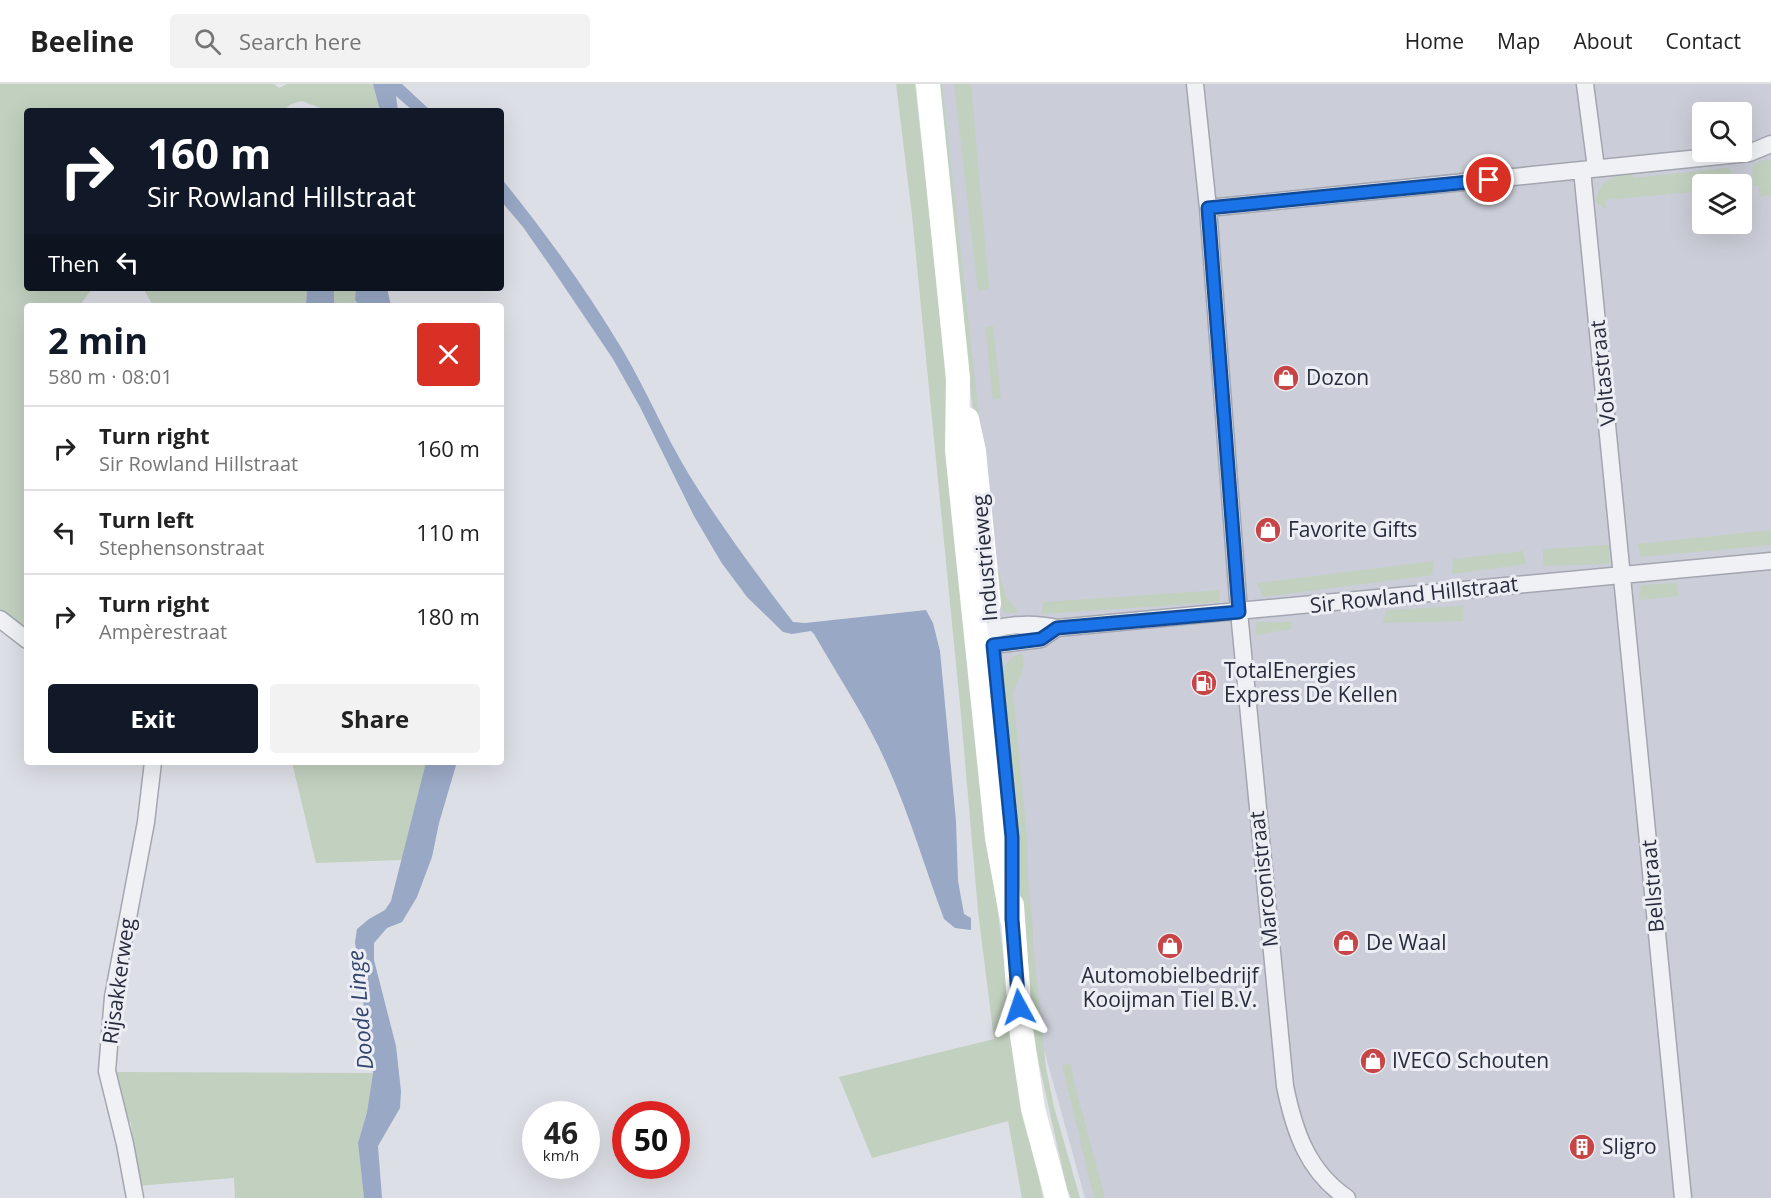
<!DOCTYPE html>
<meta charset="utf-8">
<style>
:root{--surface:#fff;--page:#f2f2f2;--text:#222;--muted:#767676;--line:#e0e0e0;--accent:#111827}
body{margin:0;font-family:"Open Sans",sans-serif;background:var(--page);color:var(--text);height:100vh;display:flex;flex-direction:column;font-size:22px;white-space:nowrap}
*{box-sizing:border-box;margin:0}
p{font-size:20px;color:var(--muted)}
.icon{flex:none;width:33px;height:33px;fill:none;stroke:currentColor;stroke-width:2;stroke-linecap:round;stroke-linejoin:round}
.map{position:relative;flex:1;overflow:hidden}
.drawer{position:absolute;left:24px;top:219px;width:480px;height:462px;display:flex;flex-direction:column;background:var(--surface);border-radius:6px;box-shadow:0 6px 24px #0002}
.drawer>*{flex:none}
.hud{position:absolute;left:24px;top:24px;width:480px;height:183px;border-radius:6px;box-shadow:0 6px 24px #0002;background:#111827;color:#fff;overflow:hidden}
.tools{position:absolute;left:1692px;top:18px;display:grid;gap:12px}
.tools a{display:grid;place-items:center;width:60px;height:60px;border-radius:6px;background:var(--surface);box-shadow:0 6px 24px #0002;font-size:30px}
.speed{position:absolute;left:522px;top:1017px;display:flex;gap:12px;font-size:30px;font-weight:700;text-align:center}
.speed>*{display:grid;place-content:center;width:78px;height:78px;border-radius:50%;background:var(--surface);box-shadow:0 6px 24px #0002;line-height:1}
.speed small{font-size:15px;font-weight:400}
.speed .limit{border:9px solid #d22;background:#fff;color:#111}
.pin{position:absolute;display:grid;place-items:center;width:51px;height:51px;color:#fff;margin:-26px;border:3px solid #fff;border-radius:50%;box-shadow:0 2px 6px #0007}
.me{position:absolute;width:66px;margin:-33px;rotate:355deg;stroke-linejoin:round;filter:drop-shadow(0 0 4px #0008)}
.turn{display:flex;align-items:center;gap:21px;height:126px;padding:0 24px;font-size:27px}
.turn .icon{width:78px;height:78px;stroke-width:2.5}
.turn b{display:block;font-size:42px;line-height:51px}
.then{display:flex;align-items:center;height:57px;padding:0 24px;background:#0003;gap:12px;font-size:22px}
.round{display:grid;place-items:center;flex:none;width:63px;height:63px;border-radius:6px;background:var(--page)}
.overview{display:flex;align-items:center;justify-content:space-between;height:102px;padding:0 24px}
h1{font-size:36px;font-weight:700;line-height:45px;color:var(--accent)}
.cta{display:flex;gap:12px;margin-top:auto;padding:12px 24px}
.cta a{flex:1;height:69px;border-radius:6px;background:var(--accent);color:#fff;font-size:24px;font-weight:700;line-height:69px;text-align:center}
.cta a+a{background:var(--page);color:var(--text)}
ul{padding:0;list-style:none}
li{display:flex;align-items:center;gap:18px;height:84px;padding:0 24px;border-top:2px solid var(--line)}
li div{flex:1}
li b{display:block;font-size:22px}
li em{font-style:normal}
header{display:flex;align-items:center;gap:36px;box-sizing:border-box;height:84px;padding:0 30px;background:var(--surface);border-bottom:2px solid var(--line)}
header strong{font-size:28px}
nav{display:flex;gap:33px;margin-inline-start:auto;font-size:21px}
.search{width:420px;height:54px;background:var(--page);display:flex;align-items:center;gap:15px;box-sizing:border-box;padding:0 21px;border-radius:6px;color:var(--muted);font-size:22px}
.map>svg:first-child{display:block}
.built{fill:#cbced8;fill-rule:evenodd}
.green{fill:#c1d0bf}
.water{fill:#99a8c5}
.lines{fill:none;stroke-linecap:round;stroke-linejoin:round}
.street-casing{stroke:#a3a6b0;stroke-width:19}
.street{stroke:#f0f1f5;stroke-width:16}
.secondary{stroke:#fff;stroke-width:24}
.route-casing{stroke:#114b97;stroke-width:15}
.route{stroke:#1a73e8;stroke-width:10}
.labels{text-anchor:middle;stroke-width:6;stroke-linejoin:round;paint-order:stroke}
.street-label{font-size:21px;fill:#272c3c;stroke:#eceef4}
.poi-label{font-size:21px;fill:#272c3c;stroke:#eceef4;text-anchor:start}
.water-label{font-size:22px;font-style:italic;fill:#33456e;stroke:#eceef4}
</style>
<header>
<strong>Beeline</strong>
<div class="search"><svg class="icon" aria-label="search" viewBox="0 0 24 24"><circle cx="10" cy="10" r="6"/><path d="M15 15l6 6"/></svg>Search here</div>
<nav><a>Home</a><a>Map</a><a>About</a><a>Contact</a></nav>
</header>
<div class="map">
<svg width="1771" height="1114" viewBox="0 0 1771 1114">
<rect width="100%" height="100%" fill="#dddfe6"/>
<!-- built -->
<path class="built" d="M936,0H1771V1114H1085L1038,944L1004,608ZM1702,28H1742V68H1702ZM1702,100H1742V140H1702Z"/>
<!-- green -->
<path class="green" d="M0,0H274L279,4L287,0H373L380,27H328L302,17L291,20L283,27H27V204H93L79,222H27V550L0,529Z
M896,0H915C937,187 953,374 970,561C987,746 1006,931 1043,1114H1022L1008,1037L872,1074L839,993L994,955L978,827L961,631L912,131Z
M932,0H942L995,475L1006,512L1017,526V529H1005L997,519L969,285Z
M954,0H971L989,204L978,207Z
M1771,76V111L1760,113L1759,102H1753L1752,84L1759,77Z
M1728,84L1734,90L1735,100H1702V107L1605,116L1606,126L1596,118C1598,98 1611,91 1630,89L1634,94Z
M143,204H307L306,222H153Z
M334,204H356L355,216L360,222H334Z
M993,242L1001,314L993,316L985,243Z
M1771,446V461L1641,473L1637,460Z
M1610,461L1609,480L1543,482V465Z
M1523,467L1526,480L1452,490L1453,475Z
M1434,477L1432,491L1263,513L1257,499Z
M1677,499L1679,512L1639,516L1641,501Z
M1220,506L1219,518L1041,530L1044,518Z
M1464,522L1463,537L1382,539L1387,526Z
M1257,538H1291L1292,545L1255,551Z
M1021,569C1029,581 1016,597 1013,610L1027,753L1028,795L1033,844V860L1046,984L1054,1023L1080,1114H1071L1067,1105L1034,958L1000,597C1001,584 1008,574 1021,569Z
M292,678H426L402,776L316,779Z
M1071,980L1075,1001L1105,1114H1094L1062,981Z
M111,988L373,989L367,1028L358,1059L364,1114H235L234,1094L137,1102L131,1039L125,1033Z"/>
<!-- water -->
<path class="water" d="M373,0H402L431,27H413L396,12L398,27H380Z
M501,94C545,148 586,205 622,265C646,305 664,349 688,389C720,441 756,489 793,538L805,539L926,526L933,539L940,567L956,737L958,797L964,830L971,834V846L955,844L944,835C925,784 910,732 888,683C868,636 839,594 814,550L811,547L792,550L783,548L747,513L721,478L694,432L640,323L613,275L553,186L523,143L501,117Z
M307,204H334V222H306Z
M356,204H387L391,222H360L355,216Z
M426,678H457L439,739L432,773L417,813L402,838L387,844L374,859V876L396,962L401,1007L400,1024L378,1062L382,1114H364L358,1059L367,1028L373,989L355,858L357,845L369,835L385,826L391,817Z"/>
<g class="lines">
<!-- street casing -->
<g class="street-casing">
<path id="street" d="M1195,0L1208,124L1239,528L1285,1002C1294,1046 1307,1087 1347,1114
M1585,0L1596,84
M1582,86L1683,1114
M1208,124L1749,69L1771,60
M0,535L27,556
M1057,544L1041,555L993,561L976,552C1000,540 1031,538 1057,544L1771,477
M135,1114L125,1060L107,987L113,913L146,738L153,678"/>
</g>
<!-- street -->
<use href="#street" class="street"/>
<!-- secondary -->
<path class="secondary" d="M928,0L958,294L957,366L962,416L997,754L1012,835
M967,335L974,367L989,520
M1012,821L1021,945L1033,1025L1057,1114"/>
</g>
<g class="lines">
<!-- route casing -->
<g class="route-casing">
<path id="route" d="M1019,923L1012,835V753L993,561L1041,555L1057,544L1239,528L1208,124L1489,96"/>
</g>
<!-- route -->
<use href="#route" class="route"/>
</g>
<!-- icons -->
<defs>
<g id="shop-disc" transform="scale(1.35)"><circle r="9.5" fill="#c84547" stroke="#eceef4"/><path d="M-5-2.5h2.3a2.7 3.5 0 0 1 5.4 0H5L5.5 6h-11ZM-1.5-2.5h3a1.5 2.3 0 0 0-3 0Z" fill="#fff"/></g>
<g id="fuel-disc" transform="scale(1.35)"><circle r="9.5" fill="#c84547" stroke="#eceef4"/><path d="M-5.5-6h7V0h2V4h1.3V-2.5L3-4.5l.8-.8L6-3V5H2.5V1h-1V6h-7ZM-4.2-4.7v3.2H.2V-4.7Z" fill="#fff"/></g>
<g id="building-disc" transform="scale(1.35)"><circle r="9.5" fill="#c84547" stroke="#eceef4"/><path d="M-4-6H4V6H1V3H-1V6H-4ZM-2.5-4.3h1.7v1.8h-1.7ZM.8-4.3h1.7v1.8H.8ZM-2.5-1h1.7V.8h-1.7ZM.8-1h1.7V.8H.8Z" fill="#fff"/></g>
</defs>
<g fill-rule="evenodd">
<use href="#shop-disc" x="1286" y="294"/>
<use href="#shop-disc" x="1268" y="446"/>
<use href="#fuel-disc" x="1204" y="599"/>
<use href="#shop-disc" x="1346" y="859"/>
<use href="#shop-disc" x="1170" y="862"/>
<use href="#shop-disc" x="1373" y="977"/>
<use href="#building-disc" x="1582" y="1063"/>
</g>
<g class="labels">
<!-- street labels -->
<g class="street-label">
<text transform="translate(1603 289) rotate(-96)" y="7">Voltastraat</text>
<text transform="translate(985 474) rotate(-95)" y="7">Industrieweg</text>
<text transform="translate(1414 511) rotate(-6)" y="7">Sir Rowland Hillstraat</text>
<text transform="translate(1264 795) rotate(-96)" y="7">Marconistraat</text>
<text transform="translate(1653 802) rotate(-95)" y="7">Bellstraat</text>
<text transform="translate(119 897) rotate(-82)" y="7">Rijsakkerweg</text>
</g>
<!-- poi labels -->
<g class="poi-label">
<text x="1306" y="301">Dozon</text>
<text x="1288" y="453">Favorite Gifts</text>
<text x="1224" y="594">TotalEnergies<tspan x="1224" dy="24">Express De Kellen</tspan></text>
<text x="1366" y="866">De Waal</text>
<text x="1170" y="899" text-anchor="middle">Automobielbedrijf<tspan x="1170" dy="24">Kooijman Tiel B.V.</tspan></text>
<text x="1392" y="984">IVECO Schouten</text>
<text x="1602" y="1070">Sligro</text>
</g>
<!-- water labels -->
<g class="water-label">
<text transform="translate(360 926) rotate(-95)" y="8">Doode Linge</text>
</g>
</g>
</svg>
<div class="tools">
<a><svg class="icon" aria-label="search" viewBox="0 0 24 24"><circle cx="10" cy="10" r="6"/><path d="M15 15l6 6"/></svg></a>
<a><svg class="icon" aria-label="layers" viewBox="0 0 24 24"><path d="M12 4l9 5-9 5-9-5zM3 14l9 5 9-5"/></svg></a>
</div>
<div class="speed"><div>46<small>km/h</small></div><div class="limit">50</div></div>
<div class="pin" style="left:1489px;top:96px;background:#d93025"><svg class="icon" aria-label="arrive" viewBox="0 0 24 24"><path d="M6 21V4h12l-3 4 3 4H6"/></svg></div>
<svg class="me" style="left:1019px;top:923px" viewBox="-20 -20 40 40"><path d="M0-17L14 15 0 8-14 15z" fill="#1a73e8" stroke="#fff" stroke-width="4"/></svg>
<div class="hud">
<div class="turn"><svg class="icon" aria-label="right" viewBox="0 0 24 24"><path d="M7 20v-9h11M14 6l5 5-5 5"/></svg><div><b>160 m</b>Sir Rowland Hillstraat</div></div>
<div class="then">Then<svg class="icon" aria-label="left" viewBox="0 0 24 24"><path d="M17 20v-9H6M10 6l-5 5 5 5"/></svg></div>
</div>
<section class="drawer">
<div class="overview"><div><h1>2 min</h1><p>580 m · 08:01</p></div><a class="round" style="background:#d93025;color:#fff"><svg class="icon" aria-label="close" viewBox="0 0 24 24"><path d="M6 6l12 12M18 6L6 18"/></svg></a></div>
<ul>
<li><svg class="icon" aria-label="right" viewBox="0 0 24 24"><path d="M7 20v-9h11M14 6l5 5-5 5"/></svg><div><b>Turn right</b><p>Sir Rowland Hillstraat</p></div><em>160 m</em></li>
<li><svg class="icon" aria-label="left" viewBox="0 0 24 24"><path d="M17 20v-9H6M10 6l-5 5 5 5"/></svg><div><b>Turn left</b><p>Stephensonstraat</p></div><em>110 m</em></li>
<li><svg class="icon" aria-label="right" viewBox="0 0 24 24"><path d="M7 20v-9h11M14 6l5 5-5 5"/></svg><div><b>Turn right</b><p>Ampèrestraat</p></div><em>180 m</em></li>
</ul>
<div class="cta"><a>Exit</a><a>Share</a></div>
</section>
</div>
